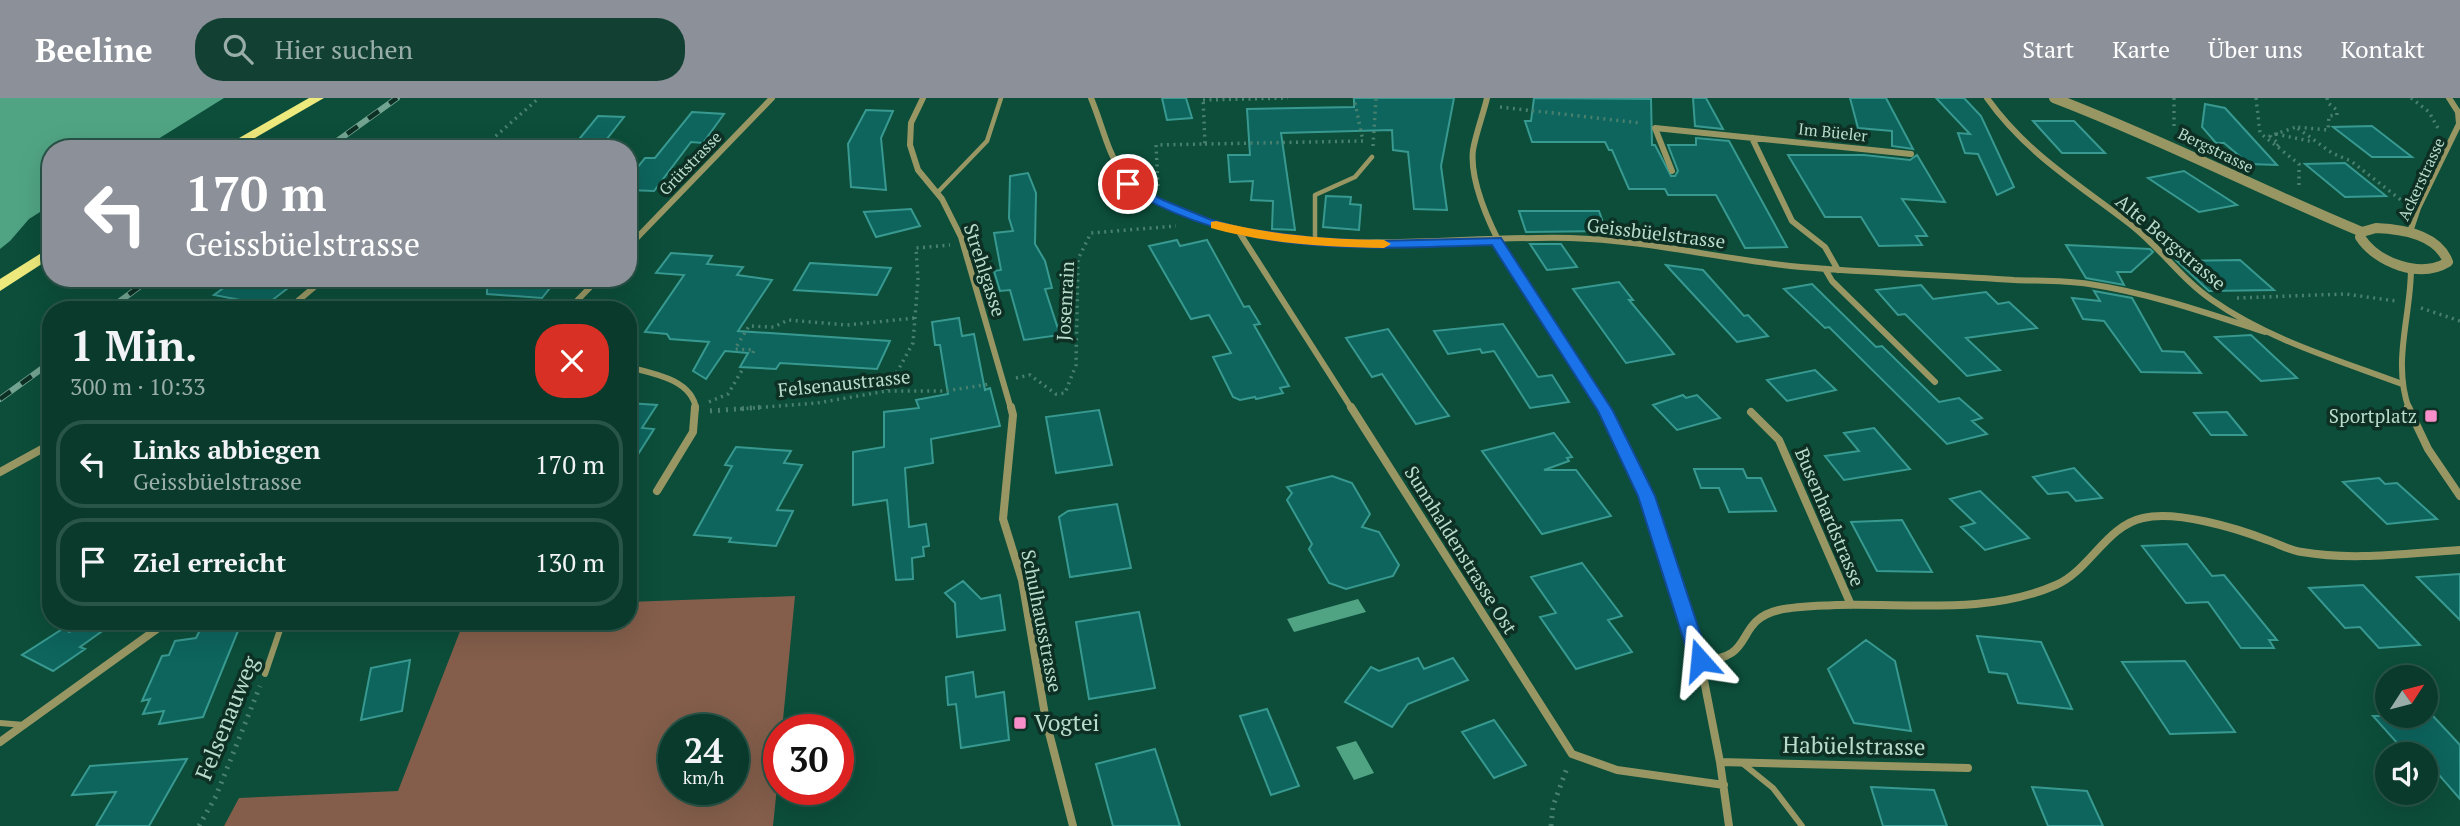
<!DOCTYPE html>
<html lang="de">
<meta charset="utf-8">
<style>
:root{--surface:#093a2c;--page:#124134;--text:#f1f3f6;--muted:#99ada9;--line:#295448;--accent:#8c9099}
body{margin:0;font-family:"PT Serif",serif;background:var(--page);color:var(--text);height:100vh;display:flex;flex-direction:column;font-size:26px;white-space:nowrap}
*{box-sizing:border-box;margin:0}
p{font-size:23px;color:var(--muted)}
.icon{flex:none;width:38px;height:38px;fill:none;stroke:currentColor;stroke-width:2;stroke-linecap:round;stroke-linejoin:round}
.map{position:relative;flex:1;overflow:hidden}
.panel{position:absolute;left:42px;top:203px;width:595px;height:329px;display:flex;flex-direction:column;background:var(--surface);border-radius:28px;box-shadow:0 7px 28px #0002,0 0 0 2px var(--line)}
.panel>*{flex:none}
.banner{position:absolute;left:42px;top:42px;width:595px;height:147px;border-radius:28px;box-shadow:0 7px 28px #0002,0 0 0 2px var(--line);background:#8c9099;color:#fff;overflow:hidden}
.needle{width:46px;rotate:54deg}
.fabs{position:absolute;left:2375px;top:567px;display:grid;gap:14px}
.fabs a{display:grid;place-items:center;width:63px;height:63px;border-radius:50%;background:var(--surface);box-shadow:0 7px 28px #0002,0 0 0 2px var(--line);font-size:35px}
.speed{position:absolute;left:658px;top:616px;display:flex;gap:14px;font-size:35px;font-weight:700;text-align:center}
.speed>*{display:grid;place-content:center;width:91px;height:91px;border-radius:50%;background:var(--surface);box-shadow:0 7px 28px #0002,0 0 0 2px var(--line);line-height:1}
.speed small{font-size:18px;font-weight:400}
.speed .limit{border:10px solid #d22;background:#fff;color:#111}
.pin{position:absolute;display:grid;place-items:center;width:60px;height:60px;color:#fff;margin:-30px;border:4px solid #fff;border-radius:50%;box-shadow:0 2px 7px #0007}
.me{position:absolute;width:77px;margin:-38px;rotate:342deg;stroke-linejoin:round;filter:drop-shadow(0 0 5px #0008)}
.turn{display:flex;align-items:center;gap:24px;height:147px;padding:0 28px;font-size:32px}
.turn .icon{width:91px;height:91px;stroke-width:2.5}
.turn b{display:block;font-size:49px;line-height:60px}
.round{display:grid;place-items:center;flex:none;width:74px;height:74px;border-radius:28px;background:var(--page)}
.summary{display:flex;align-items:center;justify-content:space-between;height:119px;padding:0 28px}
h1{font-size:42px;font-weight:600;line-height:52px}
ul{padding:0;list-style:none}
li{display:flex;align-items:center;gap:21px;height:88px;margin:0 14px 10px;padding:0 14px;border:4px solid var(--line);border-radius:28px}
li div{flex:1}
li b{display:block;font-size:26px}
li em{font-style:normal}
header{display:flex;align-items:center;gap:42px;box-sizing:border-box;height:98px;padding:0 35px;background:var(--accent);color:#fff}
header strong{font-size:33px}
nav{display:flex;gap:38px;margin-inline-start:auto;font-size:24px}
.search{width:490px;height:63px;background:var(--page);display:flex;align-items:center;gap:18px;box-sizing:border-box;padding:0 24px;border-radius:28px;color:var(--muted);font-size:26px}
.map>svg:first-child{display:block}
.green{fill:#845e4b;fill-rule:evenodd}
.water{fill:#50a484}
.building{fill:#0d655e;stroke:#389990;stroke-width:2}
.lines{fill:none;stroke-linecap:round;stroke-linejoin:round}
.path-far1{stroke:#49806e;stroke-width:3.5;stroke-dasharray:2 4.5;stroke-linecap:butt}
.path{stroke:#49806e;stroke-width:5;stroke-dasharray:2 6;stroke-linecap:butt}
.service-far1{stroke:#989764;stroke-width:4.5}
.service{stroke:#989764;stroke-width:6}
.minor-far1{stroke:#989764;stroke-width:6}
.minor{stroke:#989764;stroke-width:8}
.tertiary{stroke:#989764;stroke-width:10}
.primary{fill:#eee97c;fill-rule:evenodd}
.rail-casing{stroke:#73a492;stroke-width:6}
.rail{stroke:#0e3024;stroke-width:4.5;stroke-dasharray:13;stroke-linecap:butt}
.route{fill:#1a73e8;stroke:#114b97;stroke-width:2}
.slow{fill:#f59e0b}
.poi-dot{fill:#f98fca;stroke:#0e3024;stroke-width:2.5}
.labels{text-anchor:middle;stroke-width:7;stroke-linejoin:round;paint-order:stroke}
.far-street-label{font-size:16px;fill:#b7dccc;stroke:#0e3024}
.street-label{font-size:19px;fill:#b7dccc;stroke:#0e3024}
.poi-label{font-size:19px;fill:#b7dccc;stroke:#0e3024;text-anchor:end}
.near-street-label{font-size:23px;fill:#b7dccc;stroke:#0e3024}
.near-poi-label{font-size:23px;fill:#b7dccc;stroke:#0e3024;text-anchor:start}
</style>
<header>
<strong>Beeline</strong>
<div class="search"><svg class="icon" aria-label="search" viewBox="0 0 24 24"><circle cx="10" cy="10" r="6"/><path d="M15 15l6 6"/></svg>Hier suchen</div>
<nav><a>Start</a><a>Karte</a><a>Über uns</a><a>Kontakt</a></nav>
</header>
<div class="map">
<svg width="2460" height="728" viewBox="0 0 2460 728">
<rect width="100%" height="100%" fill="#0c4e3a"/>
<!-- green -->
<path class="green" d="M795,498L782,632H779V669L773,728H224L239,700L398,693L464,523H628V504ZM674,632H733V691H674Z"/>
<!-- water -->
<path class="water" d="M0,0H224L142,51H51V107L29,121L10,143L0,151Z
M1358,501L1366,514L1294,534L1287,521Z
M1356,643L1374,675L1354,682L1336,649Z"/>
<!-- building -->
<path class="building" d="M1162,0H1186L1192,20L1167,22Z
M1354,0H1454L1441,68L1447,112L1414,111L1408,54L1393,52L1392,32L1281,35L1295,132L1272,131L1273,103L1251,102L1253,83L1230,84L1228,57H1250L1247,11L1354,9Z
M1534,0L1651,1L1652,47H1655L1671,78H1675L1678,73L1668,47H1696V40L1729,43L1787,149L1745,150L1716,97H1668L1665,91H1629L1612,52H1609L1605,44H1532L1525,23H1531Z
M1693,0H1706L1723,31L1695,28Z
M1850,0H1886L1913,51L1892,48V33L1858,30Z
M1936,0H1964L1981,18L2014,89L1997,97L1978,56L1965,55L1958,35L1970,36Z
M2205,6L2225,10L2277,67L2249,66L2224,45H2216L2202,29Z
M866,12L893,13L881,40L886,92L851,89L848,46Z
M692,14L724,16L703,45L691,44L654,93L628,92V81L645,60H655Z
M598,18L624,19L599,51H571Z
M2033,23H2074L2105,55H2062Z
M2372,28L2412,59H2372L2333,29Z
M1788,57H1864L1910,62L1917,57L1945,104L1902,101L1927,138H1916L1922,147L1879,148L1861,119H1825Z
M2345,65L2386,98L2345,99L2305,66Z
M2184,73L2237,107L2199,114L2148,80Z
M1028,75L1036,95L1035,146L1045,163L1052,190L1045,191L1060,237L1024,242L1010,192L1000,193L994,173L1001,172L994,135L1013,133L1009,120L1010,78Z
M1326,98L1351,99L1350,106L1361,107L1359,132L1323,129Z
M911,111L920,128L876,139L864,114Z
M1519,113H1599L1606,133L1526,134Z
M1177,142L1180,148L1207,142L1244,209L1249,208L1260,226L1254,227L1289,288L1280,290L1283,295L1256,301L1255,299L1240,302L1233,299L1213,259L1231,255L1209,217L1191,221L1149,148Z
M1530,146H1561L1577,169L1547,172Z
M2066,147L2150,151L2153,154L2131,174H2117L2124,187L2086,180Z
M671,155L712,158L707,166L743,169L737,177L772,182L738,233L890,243L877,271L780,265L776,271L740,269L748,255L725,253L706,281L693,273L709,244L670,241L667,236L645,234L684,177L656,175Z
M2240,162L2274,192L2209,193L2177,163Z
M810,165L891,170L877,197L794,192Z
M1666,167L1703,172L1744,218L1748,217L1768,238L1737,244Z
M237,180H301L266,207L214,197Z
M487,180H558L542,200L487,196Z
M1619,184L1633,202H1629L1674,256L1626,265L1573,191Z
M1812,186L1876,249L1882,248L1939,304L1959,300L1982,320L1972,323L1987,336L1947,346L1829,229L1825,230L1784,191Z
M1921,187L1933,201L1986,194L1998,206L2009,204L2037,230L1966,240L2000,272L1967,278L1905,216L1898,217L1876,192Z
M2094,193L2132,200L2162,253L2184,254L2201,275L2141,274L2104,223L2083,221L2072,200L2100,203Z
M959,220L962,238L974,236L985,292L990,290L1000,328L931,341L933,365L905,370L909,429L926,426L929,448L923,449L924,458L912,460L913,481L896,482L887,402L853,407V354L884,349V314L919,310L916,302L948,296L940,247H935L932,224Z
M1503,226L1538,279L1552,277L1569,304L1530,310L1494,253L1482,255L1480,251L1448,256L1434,233Z
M1388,231L1438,303L1449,318L1416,326L1382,276L1372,279L1346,240Z
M2251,237L2297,280L2261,283L2215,239Z
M1815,272L1836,292L1787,303L1767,282Z
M1683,297L1686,300L1697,297L1720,320L1677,332L1653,307Z
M628,305L657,307L642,330L654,331L628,372Z
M1099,312L1112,367L1056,375L1046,319Z
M2227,314L2246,337H2211L2194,315Z
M1874,330L1910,371L1844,382L1825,358L1859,353L1844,335Z
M1554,335L1572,359L1567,360L1569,363L1544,372H1576L1611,418L1542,436L1482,353Z
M736,349L791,353L784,365L802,367L777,412L793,413L776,448L729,444L731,440L694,437L732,368L725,367Z
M2074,370L2102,400L2076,403L2068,394L2048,396L2033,379Z
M1694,371H1743L1747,380H1761L1776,413L1729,414L1719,390H1701Z
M1332,378L1352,385L1370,416L1362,429L1379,434L1399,467L1393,478L1346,491L1329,485L1309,451L1312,446L1287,402L1292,395L1287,389Z
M2379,380L2385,386L2397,385L2437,421L2387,426L2343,384Z
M1980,393L2029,440L1985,452L1961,429L1975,425L1950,401Z
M1117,406L1131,470L1070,479L1059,419L1068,413Z
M1902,422L1932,474L1877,473L1851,424Z
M2187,446L2212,478L2224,477L2277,542H2269L2274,550H2241L2208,504L2186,505L2142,448Z
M1582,465L1622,518L1608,522L1632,554L1576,571L1540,519L1556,515L1531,479Z
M2460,476V522L2417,479Z
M963,483L981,501L1000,497L1005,532L957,539L955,505L945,495Z
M2363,487L2420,547L2379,550L2360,529L2345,530L2309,490Z
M1139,514L1155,590L1089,601L1076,524Z
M104,523L115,524L80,549L85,551L53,573L22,557L64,530L69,534Z
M242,523L203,619L159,626L164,613L143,616L150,601L142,603L162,558L169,557L175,543L196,540L201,530Z
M1977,538L2041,544L2072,611L2018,605L2007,576L1989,574Z
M1866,542L1895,563L1911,633L1854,625L1828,571Z
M1418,560L1424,571L1453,560L1468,582L1408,606L1392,629L1345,604L1371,569L1379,573Z
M410,562L402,613L361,622L371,570Z
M2185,563L2209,597L2235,634L2170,636L2122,564Z
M973,574L976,599L1004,594L1009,642L961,650L956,606L948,607L946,579Z
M1267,611L1299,688L1271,697L1240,618Z
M2373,618H2433L2460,647V701L2426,662V656H2407Z
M1494,622L1526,667L1494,680L1462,634Z
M1155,651L1180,728H1113L1096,666Z
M187,661L149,728H96L116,694L72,697L90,668Z
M1871,689L1934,692L1947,728H1883Z
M2032,689L2087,693L2103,728H2048Z"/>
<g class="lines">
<!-- path-far1 -->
<path class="path-far1" d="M2174,0V31
M2256,0L2260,35L2299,66V89
M2327,0L2328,5L2337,12V17L2329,18L2328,32L2296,29L2332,55L2351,63L2406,106
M2411,0L2429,14L2439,32
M1203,2L1288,0
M1500,9L1641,25
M2276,36L2314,44
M1205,46L1363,43L1354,0
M1373,48L1376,0
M2277,48L2279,46L2270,38L2296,29
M481,51L539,0
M1158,88L1156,47L1205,46L1203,0
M2237,200L2345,196L2396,203
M2421,210L2460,223
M753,255L754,252L735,251L749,228L774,229L788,222L847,227L915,220
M1016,280L1030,277L1056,296L1065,295L1076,267L1078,161L1091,135L1176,128
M887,292L913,245L918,181L916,150L950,147
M709,304L728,296L744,269
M740,311L817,305L887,293H946L990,286"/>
<!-- path -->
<path class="path" d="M710,313L764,309
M199,728L216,698L260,588
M1551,728L1553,708L1567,670"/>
<!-- service-far1 -->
<path class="service-far1" d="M937,95L987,43L1001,0
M1315,144V97L1355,79L1372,59"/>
<!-- service -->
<path class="service" d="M265,576L283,523
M0,625L24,627
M1742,665L1773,690L1802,728"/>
<!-- minor-far1 -->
<path class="minor-far1" d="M923,0L911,25L910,47L918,72L942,101L961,139L1011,311
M1091,0C1110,46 1110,82 1161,105C1290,166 1433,137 1570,140C1647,142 1724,162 1801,169C1872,175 1943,177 2014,182C2039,183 2064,182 2089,186C2149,195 2207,215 2265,234
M1487,0C1483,17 1476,35 1473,52C1465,119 1566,252 1604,311
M1987,0C2026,55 2078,86 2130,126C2160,149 2181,181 2212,202C2269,242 2338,262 2402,286
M1752,40L1792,123L1825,149L1838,172
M1672,73L1655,30L1911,56
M1239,134L1352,311
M2410,134L2418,110L2459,26L2458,14L2449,0
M628,149L772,0
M1825,171L1832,183L1935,284
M287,212L325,180
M568,212L599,180
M628,269C651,275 692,281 696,311
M2409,311C2392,263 2411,219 2411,170"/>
<!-- minor -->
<path class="minor" d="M1011,309L1013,317L1003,421L1022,482L1046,623L1073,728
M1351,309L1572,656L1617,672L1724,687
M1602,309L1647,398L1700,562L1720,664L1729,728
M2408,309L2428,351L2460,398
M1751,314L1779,342L1851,507
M0,374L51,346
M657,393L693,334L695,309
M1700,562C1758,562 1732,523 1779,512C1797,508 1818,508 1837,507C1909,505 1988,517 2056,487C2090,472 2106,428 2143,420C2176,412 2236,430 2267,442C2279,446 2289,452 2302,454C2353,463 2408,455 2460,452
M0,644L168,523
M1720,664L1968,670"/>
<!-- tertiary -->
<path class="tertiary" d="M2054,0C2159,40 2258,91 2362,134
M2376,130C2402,131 2438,137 2448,164C2420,181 2377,165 2360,139L2362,134Z"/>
<!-- primary -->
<path class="primary" d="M309,0H324L236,51H220Z
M51,149V160L0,193V181Z"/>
<!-- rail casing -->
<g class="rail-casing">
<path id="rail" d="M326,51L397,0
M108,212L151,180
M0,301L51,264"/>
</g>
<!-- rail -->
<use href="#rail" class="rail"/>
</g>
<!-- route -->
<path class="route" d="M1128,82L1163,102L1209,121L1240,130L1315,140L1377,143L1501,140L1613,313L1655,398L1709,562L1706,568L1700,570L1693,568L1690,562L1638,398L1598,313L1492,147C1363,151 1237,160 1123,88V83Z"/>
<!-- slow -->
<path class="slow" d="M1216,123C1272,137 1327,141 1384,142L1391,146L1384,150C1326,149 1268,146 1211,130V124Z"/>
<!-- markers -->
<g class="poi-dot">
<rect x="2424" y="311" width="14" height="14" rx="3.5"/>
<rect x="1013" y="618" width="14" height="14" rx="3.5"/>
</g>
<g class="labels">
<!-- far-street labels -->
<g class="far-street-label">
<text transform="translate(1833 34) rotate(6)" y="6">Im Büeler</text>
<text transform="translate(2216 52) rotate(26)" y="6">Bergstrasse</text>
<text transform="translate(690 65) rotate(-46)" y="6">Grütstrasse</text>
<text transform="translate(2421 81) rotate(-65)" y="6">Ackerstrasse</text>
</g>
<!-- street labels -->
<g class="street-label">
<text transform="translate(1656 135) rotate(7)" y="7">Geissbüelstrasse</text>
<text transform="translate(2171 144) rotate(40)" y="7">Alte Bergstrasse</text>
<text transform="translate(985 172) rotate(72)" y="7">Strehlgasse</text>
<text transform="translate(1065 203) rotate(-87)" y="7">Josenrain</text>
<text transform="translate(844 285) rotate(-6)" y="7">Felsenaustrasse</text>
<text transform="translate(1830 419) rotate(67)" y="7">Busenhardstrasse</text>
<text transform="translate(1461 452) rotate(58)" y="7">Sunnhaldenstrasse Ost</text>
<text transform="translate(1042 523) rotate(79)" y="7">Schulhausstrasse</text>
</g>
<!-- poi labels -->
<g class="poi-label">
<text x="2417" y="325">Sportplatz</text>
</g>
<!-- near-street labels -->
<g class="near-street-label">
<text transform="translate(227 620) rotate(-68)" y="8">Felsenauweg</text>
<text transform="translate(1854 648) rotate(1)" y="8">Habüelstrasse</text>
</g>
<!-- near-poi labels -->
<g class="near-poi-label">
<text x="1034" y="633">Vogtei</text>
</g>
</g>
</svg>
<div class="fabs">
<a><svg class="needle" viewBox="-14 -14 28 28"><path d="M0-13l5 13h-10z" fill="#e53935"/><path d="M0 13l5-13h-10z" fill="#99ada9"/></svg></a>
<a><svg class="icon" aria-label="sound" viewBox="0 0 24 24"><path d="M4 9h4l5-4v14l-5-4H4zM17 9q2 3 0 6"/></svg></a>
</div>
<div class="speed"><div>24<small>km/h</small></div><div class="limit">30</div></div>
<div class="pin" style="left:1128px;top:86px;background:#d93025"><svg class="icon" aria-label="arrive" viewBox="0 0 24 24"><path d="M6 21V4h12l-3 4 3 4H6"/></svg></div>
<svg class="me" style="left:1700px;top:562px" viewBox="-20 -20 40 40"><path d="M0-17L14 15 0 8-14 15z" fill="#1a73e8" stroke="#fff" stroke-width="4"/></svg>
<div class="banner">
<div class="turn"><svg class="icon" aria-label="left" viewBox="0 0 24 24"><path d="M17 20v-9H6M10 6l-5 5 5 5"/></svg><div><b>170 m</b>Geissbüelstrasse</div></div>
</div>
<section class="panel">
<div class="summary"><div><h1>1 Min.</h1><p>300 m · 10:33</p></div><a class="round" style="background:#d93025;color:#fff"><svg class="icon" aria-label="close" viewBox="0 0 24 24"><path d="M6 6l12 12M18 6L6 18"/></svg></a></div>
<ul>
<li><svg class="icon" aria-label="left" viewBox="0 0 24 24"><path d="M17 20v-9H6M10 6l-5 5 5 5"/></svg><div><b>Links abbiegen</b><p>Geissbüelstrasse</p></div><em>170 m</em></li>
<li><svg class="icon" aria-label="arrive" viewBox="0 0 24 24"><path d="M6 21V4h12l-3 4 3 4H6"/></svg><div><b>Ziel erreicht</b></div><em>130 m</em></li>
</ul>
</section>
</div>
